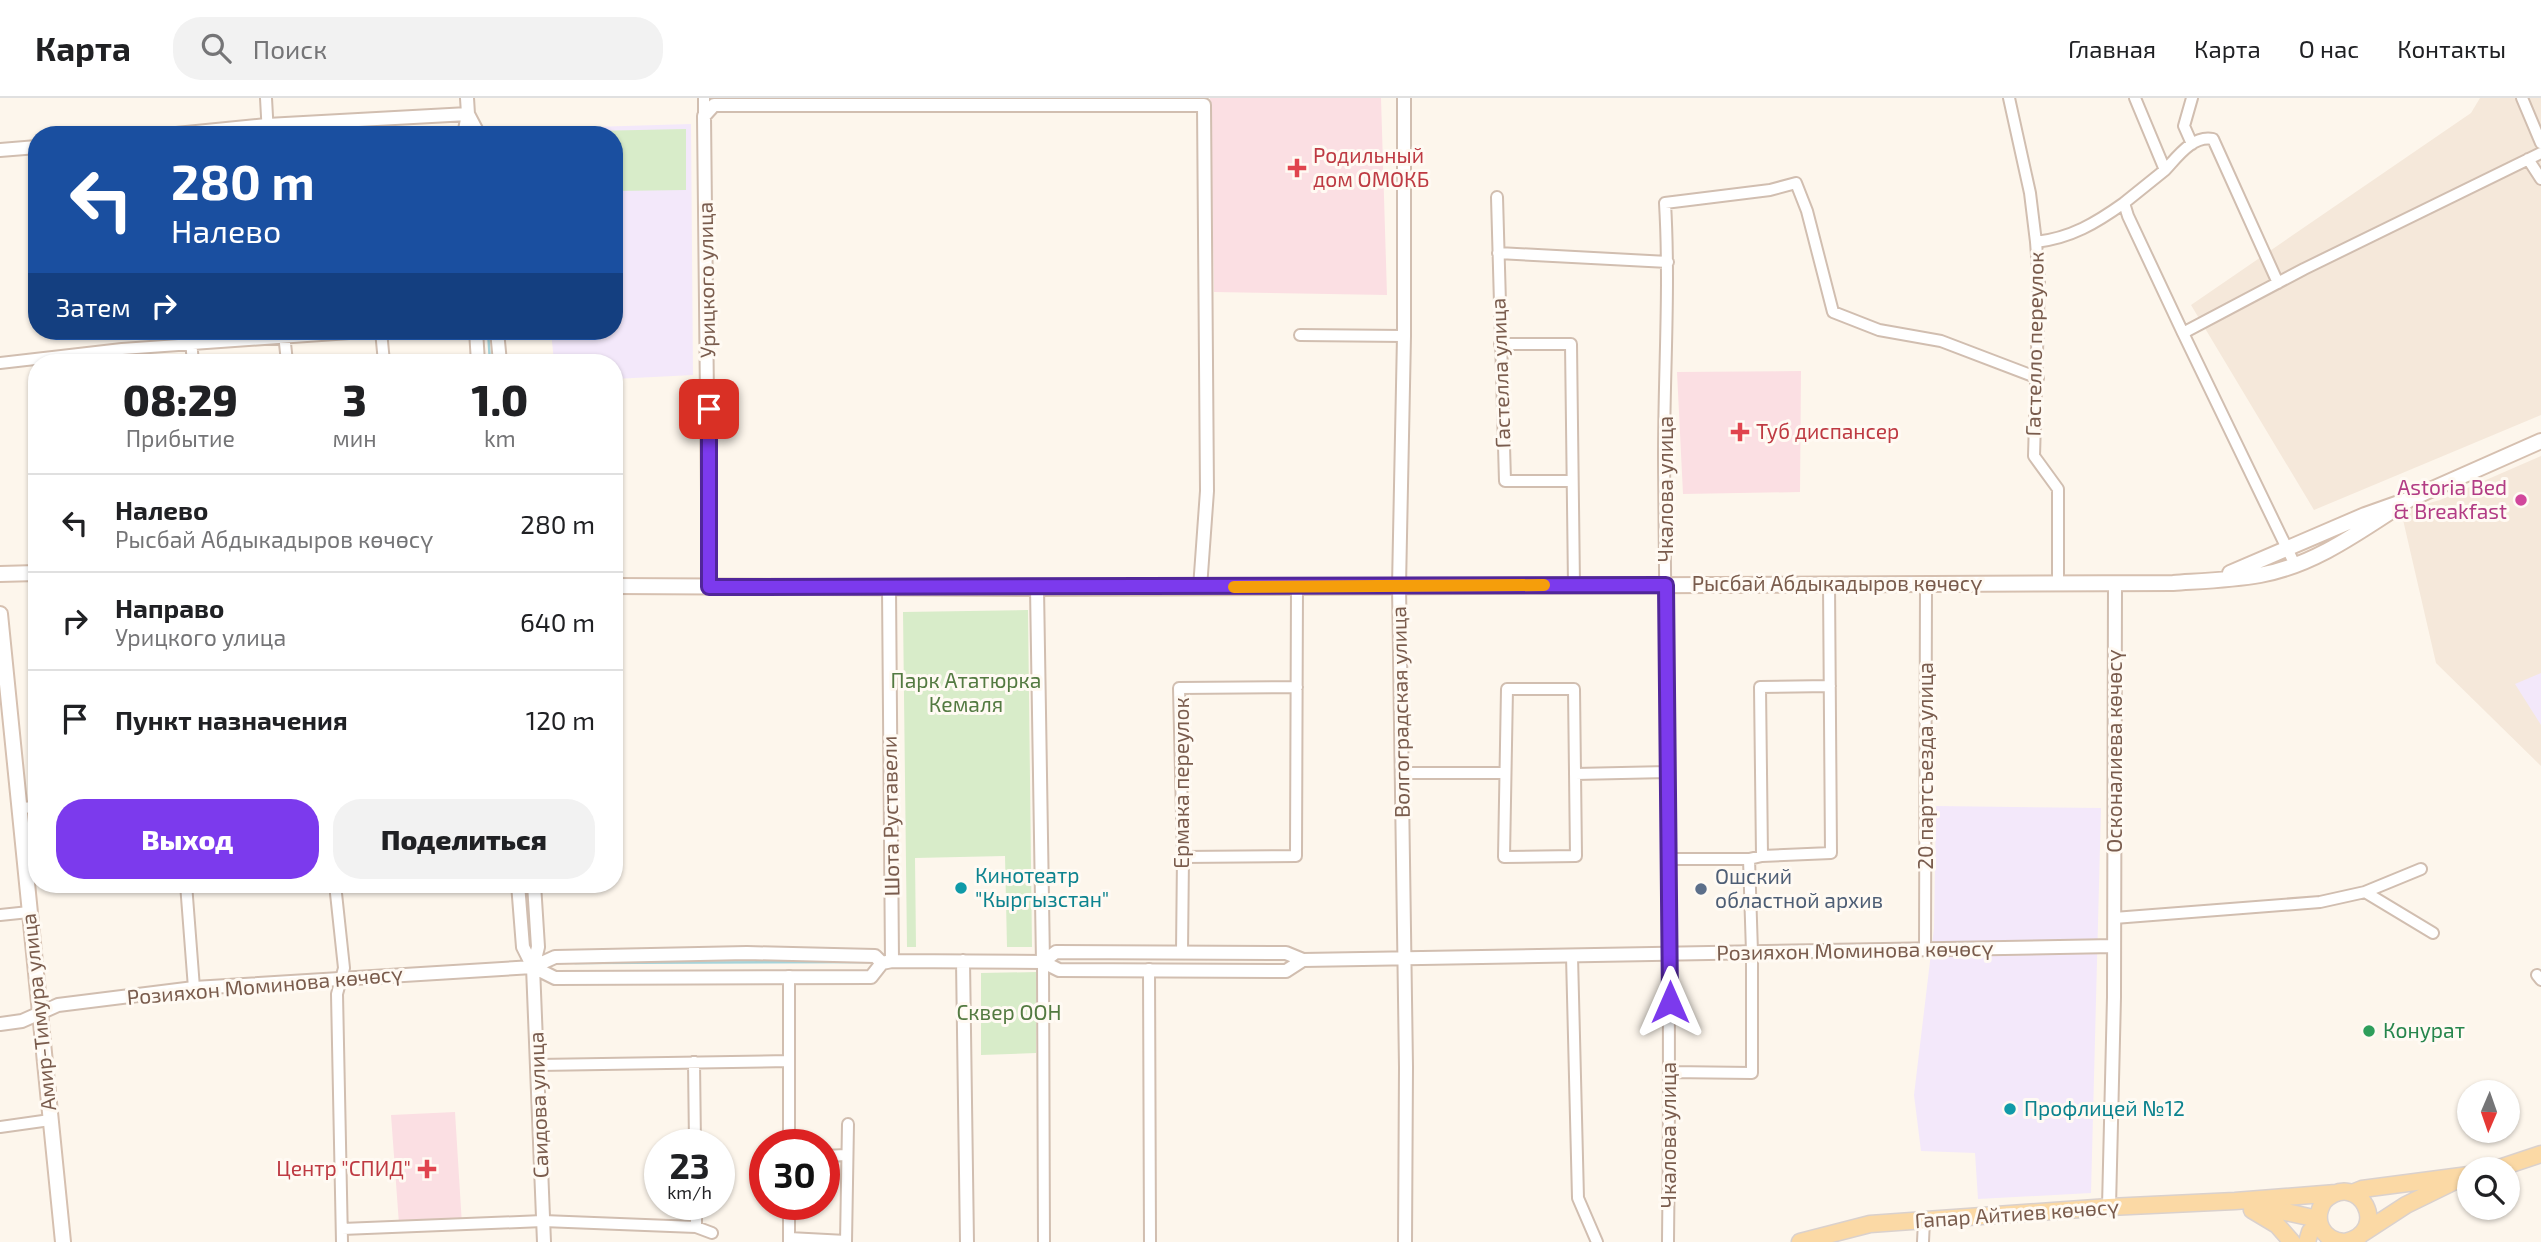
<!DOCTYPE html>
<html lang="ru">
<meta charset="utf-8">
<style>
:root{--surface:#fff;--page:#f2f2f2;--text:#202124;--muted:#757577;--line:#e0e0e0;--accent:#7c3aed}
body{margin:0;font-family:"Exo 2",sans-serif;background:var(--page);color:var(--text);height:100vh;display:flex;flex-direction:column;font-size:26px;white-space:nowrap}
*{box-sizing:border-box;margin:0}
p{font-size:23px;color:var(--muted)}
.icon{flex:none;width:38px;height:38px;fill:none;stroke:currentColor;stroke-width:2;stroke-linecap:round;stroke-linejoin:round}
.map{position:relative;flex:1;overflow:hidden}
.panel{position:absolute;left:28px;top:256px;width:595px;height:539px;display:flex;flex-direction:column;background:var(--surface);border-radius:28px;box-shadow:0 2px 5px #0004}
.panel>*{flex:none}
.guide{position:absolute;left:28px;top:28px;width:595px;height:214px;border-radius:28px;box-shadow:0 2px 5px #0004;background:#1a4fa0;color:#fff;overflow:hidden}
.needle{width:46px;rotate:182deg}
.fabs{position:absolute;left:2457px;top:982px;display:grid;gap:14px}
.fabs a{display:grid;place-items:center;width:63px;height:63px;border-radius:50%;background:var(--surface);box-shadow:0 2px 5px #0004;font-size:35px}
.speed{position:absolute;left:644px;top:1031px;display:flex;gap:14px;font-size:35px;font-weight:700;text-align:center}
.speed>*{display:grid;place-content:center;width:91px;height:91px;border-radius:50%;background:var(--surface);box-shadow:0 2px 5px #0004;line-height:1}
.speed small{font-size:18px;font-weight:400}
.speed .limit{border:10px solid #d22;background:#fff;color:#111}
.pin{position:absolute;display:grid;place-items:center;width:60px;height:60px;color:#fff;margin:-30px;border-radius:14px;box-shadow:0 4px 10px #0006}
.me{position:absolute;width:77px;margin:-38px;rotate:0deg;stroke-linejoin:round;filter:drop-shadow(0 0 5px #0008)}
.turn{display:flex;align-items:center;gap:24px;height:147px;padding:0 28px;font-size:32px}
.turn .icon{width:91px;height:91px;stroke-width:2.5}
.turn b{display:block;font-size:49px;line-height:60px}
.then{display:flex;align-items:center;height:66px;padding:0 28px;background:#0003;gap:14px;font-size:26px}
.eta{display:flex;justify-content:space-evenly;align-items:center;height:119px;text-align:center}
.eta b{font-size:42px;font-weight:800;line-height:49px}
.action{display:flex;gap:14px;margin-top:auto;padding:14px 28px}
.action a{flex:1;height:80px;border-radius:28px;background:var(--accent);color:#fff;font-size:28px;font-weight:800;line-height:80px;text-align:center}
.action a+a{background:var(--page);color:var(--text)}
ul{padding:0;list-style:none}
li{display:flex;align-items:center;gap:21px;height:98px;padding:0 28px;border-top:2px solid var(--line)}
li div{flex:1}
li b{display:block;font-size:26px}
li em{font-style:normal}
header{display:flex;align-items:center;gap:42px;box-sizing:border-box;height:98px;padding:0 35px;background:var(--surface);border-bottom:2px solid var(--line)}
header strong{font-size:33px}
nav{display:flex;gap:38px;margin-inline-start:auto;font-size:24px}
.search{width:490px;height:63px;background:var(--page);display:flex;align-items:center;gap:18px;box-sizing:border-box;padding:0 24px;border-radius:28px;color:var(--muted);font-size:26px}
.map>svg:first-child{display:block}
.residential{fill:#f5e8da}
.education{fill:#f3e8fa}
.medical{fill:#fbdfe3}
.green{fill:#d8ecc9}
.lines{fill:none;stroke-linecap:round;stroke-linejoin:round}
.stream{stroke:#a5d3da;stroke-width:2.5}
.minor-casing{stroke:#d1beb0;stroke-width:14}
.tertiary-casing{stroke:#d1beb0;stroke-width:16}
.secondary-casing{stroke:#d6c0b0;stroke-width:18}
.primary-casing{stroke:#dad1cd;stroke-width:19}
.minor{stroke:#fff;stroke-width:10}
.tertiary{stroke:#fff;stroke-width:12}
.secondary{stroke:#fff;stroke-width:14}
.primary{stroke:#fbd9a5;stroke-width:16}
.route-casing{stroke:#51269a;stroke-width:18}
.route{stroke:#7c3aed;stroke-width:12}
.slow{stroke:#f59e0b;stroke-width:12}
.health-dot{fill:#e0444e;stroke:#fffaf3;stroke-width:2.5}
.hotel-dot{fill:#d1479c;stroke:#fffaf3;stroke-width:2.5}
.culture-dot{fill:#0f9aa8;stroke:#fffaf3;stroke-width:2.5}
.service-dot{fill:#5c6f8a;stroke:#fffaf3;stroke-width:2.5}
.leisure-dot{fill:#2e9e5b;stroke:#fffaf3;stroke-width:2.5}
.labels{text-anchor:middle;stroke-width:6;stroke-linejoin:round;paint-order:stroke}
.health-label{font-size:21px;fill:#be3a42;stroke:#fffaf3;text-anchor:start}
.street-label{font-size:21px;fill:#7a5c4d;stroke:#fffaf3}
.hotel-label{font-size:21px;fill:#b23c85;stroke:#fffaf3;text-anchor:end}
.park-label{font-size:21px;fill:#537a41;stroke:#fffaf3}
.culture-label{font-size:21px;fill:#0d838f;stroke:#fffaf3;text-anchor:start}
.service-label{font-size:21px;fill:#4e5e75;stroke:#fffaf3;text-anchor:start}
.leisure-label{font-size:21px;fill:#27864d;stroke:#fffaf3;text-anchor:start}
</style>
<header>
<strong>Карта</strong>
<div class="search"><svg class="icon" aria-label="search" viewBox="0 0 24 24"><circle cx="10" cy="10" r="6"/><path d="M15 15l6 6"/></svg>Поиск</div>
<nav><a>Главная</a><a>Карта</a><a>О нас</a><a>Контакты</a></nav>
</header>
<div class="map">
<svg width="2541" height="1144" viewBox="0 0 2541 1144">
<rect width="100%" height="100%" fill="#fdf6ec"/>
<!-- residential -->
<path class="residential" d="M2480,0H2541V317L2314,412L2191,207L2471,15Z
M2541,358V668L2436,565L2401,413L2440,402Z"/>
<!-- education -->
<path class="education" d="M691,26L693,277L614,281V264H554L551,233H614V37H487V32Z
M2541,575V627L2515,586Z
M1936,708L2101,710L2091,1095L1978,1101L1975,1055L1921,1053L1914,997L1934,830Z"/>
<!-- medical -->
<path class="medical" d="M1210,0H1381L1387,197L1214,194Z
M1801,273L1800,394L1683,396L1677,274Z
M455,1014L462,1127L399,1126L391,1017Z"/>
<!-- green -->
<path class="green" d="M686,31V92L614,93V37H494V35Z
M1028,512L1032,849H1007L1005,758L915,760L916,849H907L903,514Z
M1037,874L1036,955L981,957V875Z"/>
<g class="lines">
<!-- stream -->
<path class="stream" d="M488,233L490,264
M526,786L528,837
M575,865L868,864"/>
<!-- minor casing -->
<g class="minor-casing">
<path id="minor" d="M266,0L268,37
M704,0V18
M2009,0L2030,95L2036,144L2039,184L2034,358L2058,391V487
M2522,0L2541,45
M2192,46L2184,28L2192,0
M2528,61L2541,81
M2165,72C2178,58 2193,37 2213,41L2278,185
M1497,99L1505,383H1572
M2124,105L2165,72L2135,0
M2036,144C2071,140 2096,125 2124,105L2128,118L2183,235L2304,171L2541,55
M1498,155L1668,164
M190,233L193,264
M381,233L384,264
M2183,235L2295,467
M284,236L287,264
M1300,237L1404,238
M1500,246H1571L1574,487
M0,265L122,251L378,233
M1507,591H1574L1576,758L1504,759Z
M1402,675H1505
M1575,676L1668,674
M19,710L37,709
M1762,758L1760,589L1830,588
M1183,759L1296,758L1297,488
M1669,761H1749L1762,758L1831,755L1829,486
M186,786L194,890
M335,786L344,870L337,896L342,1144
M2365,794L2421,771
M0,817L29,814
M2114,820L2320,804L2365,794L2433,835
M1925,851L1926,486
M1182,853L1183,759L1179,590L1297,589
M1572,858L1578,1100L1597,1144
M1043,864L1044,1144
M1149,871L1150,1144
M2537,877L2541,882
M789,878V1046
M694,964L695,1046
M538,967L789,963
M1670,974L1752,975V854L1749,761
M0,1029L50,1022
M824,1058L846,1057
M696,1106V1129
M342,1131L543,1123L696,1129L712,1135
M789,1140L846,1143
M789,1144V1106
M846,1144L848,1026
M1668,1144C1671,882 1666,621 1664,359C1664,274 1670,190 1665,105L1770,92L1796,85L1807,113L1833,214L1879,232L1941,243L2038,280
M1923,1144L1924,1122"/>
</g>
<!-- tertiary casing -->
<g class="tertiary-casing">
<path id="tertiary" d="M1404,0V238L1399,488L1406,969L1405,1144
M468,16L479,37
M166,37L267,27L468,16
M464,37L468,16L467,0
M0,52L37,49
M476,233L478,264
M497,233L500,264
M709,489L704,18L714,7H1204L1207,393L1200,490
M889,490L892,863
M1037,490L1043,864
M518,786L523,849L533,869
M534,786L538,849L533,869L544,1144
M963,863L967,1144
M1043,864L1056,854L1286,855L1303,862L2114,848
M533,869L555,880L871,879L882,865L892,863L1043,864L1059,872L1286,873L1303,862
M0,926L22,923L58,907L194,890L533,869L555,859L747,855L875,858L882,865
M2109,1109L2114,899L2115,486"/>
</g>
<!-- secondary casing -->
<g class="secondary-casing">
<path id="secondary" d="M2230,475L2365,417L2410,401L2541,343
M0,476L37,475
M614,488L1037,490L2173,485C2202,483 2232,482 2260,477C2316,467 2363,431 2410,401
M0,516L63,1144"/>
</g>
<!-- primary casing -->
<g class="primary-casing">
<path id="primary" d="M2496,1071L2541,1056
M2352,1095L2362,1091L2469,1077
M2254,1107L2318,1121
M2252,1112L2277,1127L2292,1144
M2363,1135L2406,1107L2453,1084
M1800,1144L1870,1126L2109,1109L2235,1103L2336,1095
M2307,1144L2310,1134L2319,1125
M2344,1144C2322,1142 2312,1122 2324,1103C2359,1070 2392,1134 2345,1144"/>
</g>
<!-- minor -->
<use href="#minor" class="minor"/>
<!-- tertiary -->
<use href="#tertiary" class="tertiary"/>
<!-- secondary -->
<use href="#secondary" class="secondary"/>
<!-- primary -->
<use href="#primary" class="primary"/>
</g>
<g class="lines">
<!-- route casing -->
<g class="route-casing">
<path id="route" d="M709,311V489L1666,487L1670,904"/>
</g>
<!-- route -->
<use href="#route" class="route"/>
<!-- slow -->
<path class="slow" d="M1234,489L1544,487"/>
</g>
<!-- markers -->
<g class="health-dot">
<path d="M1293.5 59.5h7v7h7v7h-7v7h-7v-7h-7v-7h7z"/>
<path d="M1736.5 323.5h7v7h7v7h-7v7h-7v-7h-7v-7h7z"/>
<path d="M423.5 1060.5h7v7h7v7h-7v7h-7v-7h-7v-7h7z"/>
</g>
<circle class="hotel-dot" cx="2521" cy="402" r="7"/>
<g class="culture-dot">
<circle cx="961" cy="790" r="7"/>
<circle cx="2010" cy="1011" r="7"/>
</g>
<circle class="service-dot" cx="1701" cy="791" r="7"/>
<circle class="leisure-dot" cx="2369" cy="933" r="7"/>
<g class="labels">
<!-- health labels -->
<g class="health-label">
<text x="1313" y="65">Родильный<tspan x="1313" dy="24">дом ОМОКБ</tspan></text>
<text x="1756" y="341">Туб диспансер</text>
<text x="411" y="1078" text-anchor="end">Центр "СПИД"</text>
</g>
<!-- street labels -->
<g class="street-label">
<text transform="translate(707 182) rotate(-91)" y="7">Урицкого улица</text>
<text transform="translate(2035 246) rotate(-89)" y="7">Гастелло переулок</text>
<text transform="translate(1501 275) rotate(-92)" y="7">Гастелла улица</text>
<text transform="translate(1666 391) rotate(-90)" y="7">Чкалова улица</text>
<text x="1837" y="493">Рысбай Абдыкадыров көчөсү</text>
<text transform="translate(1401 614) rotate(-91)" y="7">Волгоградская улица</text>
<text transform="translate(2115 653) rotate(-90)" y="7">Осконалиева көчөсү</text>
<text transform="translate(1926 668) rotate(-90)" y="7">20 партсъезда улица</text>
<text transform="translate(1182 685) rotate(-90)" y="7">Ермака переулок</text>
<text transform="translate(891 718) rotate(-91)" y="7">Шота Руставели</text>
<text transform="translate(1855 853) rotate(-1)" y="7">Розияхон Моминова көчөсү</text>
<text transform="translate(265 888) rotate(-5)" y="7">Розияхон Моминова көчөсү</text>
<text transform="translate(39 914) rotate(-96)" y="7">Амир-Тимура улица</text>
<text transform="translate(539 1007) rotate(-92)" y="7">Саидова улица</text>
<text transform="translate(1669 1037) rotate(-90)" y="7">Чкалова улица</text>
<text transform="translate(2017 1116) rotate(-4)" y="7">Гапар Айтиев көчөсү</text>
</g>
<!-- hotel labels -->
<g class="hotel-label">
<text x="2507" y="397">Astoria Bed<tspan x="2507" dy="24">&amp; Breakfast</tspan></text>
</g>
<!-- park labels -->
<g class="park-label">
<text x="966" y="590">Парк Ататюрка<tspan x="966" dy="24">Кемаля</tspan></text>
<text x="1009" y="922">Сквер ООН</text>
</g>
<!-- culture labels -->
<g class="culture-label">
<text x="975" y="785">Кинотеатр<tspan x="975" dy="24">"Кыргызстан"</tspan></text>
<text x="2024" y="1018">Профлицей №12</text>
</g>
<!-- service labels -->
<g class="service-label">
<text x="1715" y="786">Ошский<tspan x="1715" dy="24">областной архив</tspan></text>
</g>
<!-- leisure labels -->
<g class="leisure-label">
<text x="2383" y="940">Конурат</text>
</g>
</g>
</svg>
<div class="fabs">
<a><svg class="needle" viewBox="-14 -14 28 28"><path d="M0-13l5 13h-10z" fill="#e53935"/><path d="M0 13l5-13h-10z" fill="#757577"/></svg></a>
<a><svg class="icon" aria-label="search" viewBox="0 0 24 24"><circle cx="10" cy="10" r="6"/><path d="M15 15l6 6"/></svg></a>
</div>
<div class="speed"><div>23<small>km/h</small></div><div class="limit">30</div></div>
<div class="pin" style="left:709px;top:311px;background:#d93025"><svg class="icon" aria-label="arrive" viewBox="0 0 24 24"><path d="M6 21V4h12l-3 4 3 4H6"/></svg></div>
<svg class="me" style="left:1670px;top:904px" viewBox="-20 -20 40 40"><path d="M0-17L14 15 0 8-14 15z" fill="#7c3aed" stroke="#fff" stroke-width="4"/></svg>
<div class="guide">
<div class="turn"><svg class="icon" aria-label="left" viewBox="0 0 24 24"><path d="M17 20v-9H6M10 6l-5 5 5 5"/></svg><div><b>280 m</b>Налево</div></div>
<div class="then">Затем<svg class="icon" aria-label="right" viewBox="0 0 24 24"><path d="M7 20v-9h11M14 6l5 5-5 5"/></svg></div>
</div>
<section class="panel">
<div class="eta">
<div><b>08:29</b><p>Прибытие</p></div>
<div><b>3</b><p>мин</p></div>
<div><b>1.0</b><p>km</p></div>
</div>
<ul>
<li><svg class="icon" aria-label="left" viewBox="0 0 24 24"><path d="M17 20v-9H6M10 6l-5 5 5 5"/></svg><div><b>Налево</b><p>Рысбай Абдыкадыров көчөсү</p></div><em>280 m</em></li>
<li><svg class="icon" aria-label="right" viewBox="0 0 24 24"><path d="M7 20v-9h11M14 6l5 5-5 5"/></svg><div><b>Направо</b><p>Урицкого улица</p></div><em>640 m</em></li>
<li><svg class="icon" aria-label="arrive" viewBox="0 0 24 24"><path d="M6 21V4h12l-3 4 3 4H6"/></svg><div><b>Пункт назначения</b></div><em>120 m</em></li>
</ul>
<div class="action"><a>Выход</a><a>Поделиться</a></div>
</section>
</div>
